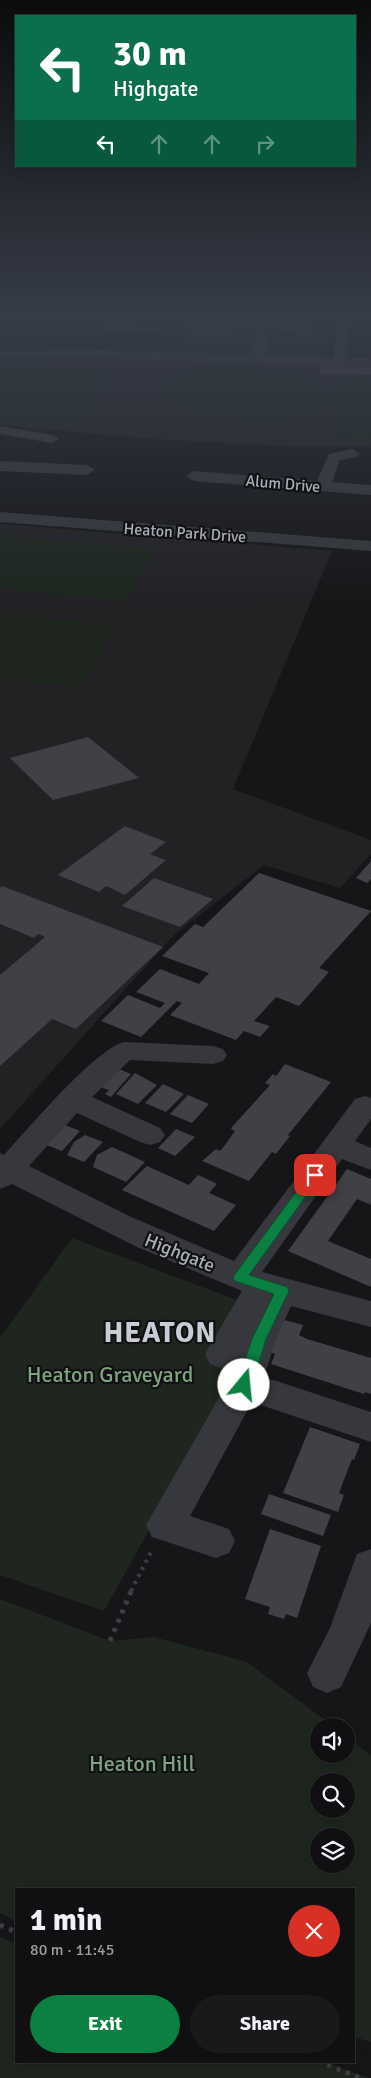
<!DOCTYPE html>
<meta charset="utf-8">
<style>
:root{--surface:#101012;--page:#19191b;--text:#f1f3f6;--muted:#9c9d9f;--line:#303032;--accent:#0b8043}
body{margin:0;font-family:Signika,sans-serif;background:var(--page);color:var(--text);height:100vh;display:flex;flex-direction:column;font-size:19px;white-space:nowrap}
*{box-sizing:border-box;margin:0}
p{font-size:16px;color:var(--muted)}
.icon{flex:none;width:28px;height:28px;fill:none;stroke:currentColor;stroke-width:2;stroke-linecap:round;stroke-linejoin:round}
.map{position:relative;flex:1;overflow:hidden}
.drawer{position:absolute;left:15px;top:1888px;width:340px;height:175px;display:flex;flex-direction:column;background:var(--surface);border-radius:0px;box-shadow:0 2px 12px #0003,0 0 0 1px var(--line)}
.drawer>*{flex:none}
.top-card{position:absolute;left:15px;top:15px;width:341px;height:152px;border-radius:0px;box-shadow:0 2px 12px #0003,0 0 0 1px var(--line);background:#0b6e4f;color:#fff;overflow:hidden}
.fabs{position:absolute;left:310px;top:1718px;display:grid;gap:10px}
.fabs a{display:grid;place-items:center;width:45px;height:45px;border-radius:50%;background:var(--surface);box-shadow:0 2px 12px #0003,0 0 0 1px var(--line);font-size:25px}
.pin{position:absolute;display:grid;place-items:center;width:42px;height:42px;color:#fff;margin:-21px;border-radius:10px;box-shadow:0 2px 8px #0006}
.me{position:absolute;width:55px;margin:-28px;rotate:17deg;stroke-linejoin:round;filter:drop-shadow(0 0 4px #0008)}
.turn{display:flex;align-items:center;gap:18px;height:105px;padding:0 15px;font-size:22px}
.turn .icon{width:65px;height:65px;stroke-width:2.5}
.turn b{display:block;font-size:35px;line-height:42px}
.lanes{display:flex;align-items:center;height:48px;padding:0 15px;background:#0003;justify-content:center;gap:25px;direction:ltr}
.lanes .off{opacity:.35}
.round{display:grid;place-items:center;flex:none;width:52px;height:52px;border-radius:26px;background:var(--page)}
.summary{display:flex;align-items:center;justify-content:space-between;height:85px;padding:0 15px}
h1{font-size:30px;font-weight:700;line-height:38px}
.button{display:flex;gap:10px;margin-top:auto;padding:10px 15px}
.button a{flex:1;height:58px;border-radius:30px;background:var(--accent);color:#fff;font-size:20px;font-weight:700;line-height:58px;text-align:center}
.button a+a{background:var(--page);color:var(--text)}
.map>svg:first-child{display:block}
.built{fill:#222225}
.green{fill:#1e261f;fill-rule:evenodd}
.building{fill:#404145}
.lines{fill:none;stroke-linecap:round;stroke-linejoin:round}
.path-far1{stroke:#3d3f44;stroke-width:4;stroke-dasharray:3 5;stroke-linecap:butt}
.path{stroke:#3d3f44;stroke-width:5;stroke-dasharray:4 6;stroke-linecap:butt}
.minor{fill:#37383d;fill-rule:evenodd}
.route{fill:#0b8043;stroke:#07532c}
.labels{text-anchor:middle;stroke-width:4.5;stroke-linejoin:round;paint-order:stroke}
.far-street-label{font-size:16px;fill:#a8adb8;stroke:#111113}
.street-label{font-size:19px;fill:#a8adb8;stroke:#111113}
.near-park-label{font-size:22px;fill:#7fa381;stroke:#111113}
.near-district-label{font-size:29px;font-weight:bold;letter-spacing:1px;fill:#c9ccd4;stroke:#111113}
</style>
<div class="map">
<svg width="371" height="2078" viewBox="0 0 371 2078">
<rect width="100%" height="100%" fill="#161618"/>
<!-- built -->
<path class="built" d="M169,314H331L326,358L186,354Z
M64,357L371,367V447L283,446L152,439L0,425V360Z
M0,524L332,551L233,789L371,840V854L340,888L264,865L174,935L0,1129Z"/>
<!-- green -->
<path class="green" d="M0,314H146L151,323L0,317Z
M0,365L110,369L81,423L0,420Z
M223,365L281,369L314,378L319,400L308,416L266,422L200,414L165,400L164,385L190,369Z
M334,378L371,379V441L330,439Z
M0,535L156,549L126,601L0,589Z
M0,613L117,625L81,688L0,679Z
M72,1238L250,1305L271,1311L104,1611L0,1575V1338Z
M0,1599L110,1641L154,1637L247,1662L333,1726H319V1754H346V1737L371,1755V2042L354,2037V1889H16V1921L0,1913ZM319,1781H346V1809H319ZM319,1836H346V1864H319Z
M0,1937L16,1944V2061H321L370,2078H0Z"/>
<!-- building -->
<path class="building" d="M188,314L227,316L228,314H259L258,317L302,319L301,325H311L310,332H318L317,338L298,337L299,333L280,332L282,324L256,323V325H251L250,329L225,328L224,331H235L234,336H189L192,329L216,330L218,325H223L224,322H214L213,325L183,324L185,319H190L187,317Z
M321,366L371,368V375L320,374Z
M88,737L139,778L53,800L10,758Z
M125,826L166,842L150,854L166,860L125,895L106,886L99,892L58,875Z
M371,861V879L367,883L356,878Z
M259,873L371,911L319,968L329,972L299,1006L276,997L254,1021L270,1026L260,1037L244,1031L236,1040L170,1015L182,1003L177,1001L141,1037L101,1021L128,995L160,1008L165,1003L136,992L160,969L199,984L209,973L162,956L195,924L203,927Z
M154,878L213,899L180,927L122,906Z
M2,886L163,947L76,1029L52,1019L0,1066V975L45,937L38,934L34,938L0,924V888Z
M285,1064L331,1082L288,1135L290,1136L276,1154L272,1152L249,1181L202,1161L216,1149L220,1151L225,1145L235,1131L231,1129L232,1127L270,1085L265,1083L273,1074L276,1076Z
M111,1066L131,1074L111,1097L105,1094L109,1090L94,1085Z
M135,1073L157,1085L138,1104L116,1094Z
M163,1084L184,1094L166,1112L145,1103Z
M188,1095L209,1104L192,1123L170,1114Z
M60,1123L80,1131L62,1151L41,1143Z
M176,1129L195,1137L175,1156L158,1148Z
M85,1135L103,1142L84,1162L67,1155L74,1142Z
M112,1147L145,1162L126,1182L93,1167L97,1155Z
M147,1166L189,1185L198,1175L205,1178L217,1184L209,1193L236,1205L214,1231L122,1190Z
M347,1169L371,1179V1205L357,1199L328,1241L371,1259V1287L288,1251Z
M273,1317L303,1325L299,1335L307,1339L371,1358V1394L365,1392L364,1394L271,1364L275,1354L264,1350Z
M310,1427L360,1444L354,1460L352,1459L339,1493L344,1495L338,1512L283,1493Z
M269,1494L331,1515L323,1536L261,1514Z
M270,1529L321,1546L297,1618L286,1614L284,1619L268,1614L270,1607L245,1599Z"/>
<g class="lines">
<!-- path-far1 -->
<path class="path-far1" d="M131,1591L152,1550"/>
<!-- path -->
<path class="path" d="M110,1641L132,1589
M0,1925L16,1932
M318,2061L360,2078"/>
<!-- minor -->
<path class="minor" d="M337,314H349L347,358L371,359V367L97,358L0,359V351L97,350L251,355L259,327L265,323L271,327L264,356L334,358Z
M107,324L168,327L174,331L168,335L103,331L101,328L103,325Z
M0,426L52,435L59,439L52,443L0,434Z
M352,449L360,454L357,457L340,460L332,482L371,485V495L194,481L186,476L194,471L317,481L329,454Z
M0,461L87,465L95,470L87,475L0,471Z
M0,512L371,541V551L0,522Z
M124,1042L213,1046L223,1049L227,1055L223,1061L213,1064L130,1060L92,1097L160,1128L165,1135L160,1142L150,1145L140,1142L77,1113L29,1166L129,1216L234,1261L355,1099L365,1096L371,1098V1119L355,1141L371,1148V1170L342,1159L262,1272L371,1301V1327L291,1306L276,1339L264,1377L371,1412V1442L252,1402L190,1516L229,1529L235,1541L229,1553L216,1558L152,1537L146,1525L228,1382L234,1364L222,1368L210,1364L205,1354L242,1291L137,1247L12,1184L0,1189V1153L4,1155C28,1129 94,1050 124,1042Z
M371,1549V1623L341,1687L327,1693L313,1687L307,1673L330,1628L357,1554Z"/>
</g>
<!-- sky -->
<linearGradient id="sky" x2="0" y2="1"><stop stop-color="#0c0c0d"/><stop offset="0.52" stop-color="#363c48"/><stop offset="1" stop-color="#363c48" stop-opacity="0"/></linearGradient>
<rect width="371" height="605" fill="url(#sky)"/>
<!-- route -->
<path class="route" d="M315,1170L319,1172L321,1175L319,1178L249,1275L287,1287L289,1291L266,1339L252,1385L250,1389H239L237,1385L252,1339L274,1294L235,1281L233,1277L311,1172Z"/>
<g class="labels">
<!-- far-street labels -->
<g class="far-street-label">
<text transform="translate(283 483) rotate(5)" y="6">Alum Drive</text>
<text transform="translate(185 532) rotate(4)" y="6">Heaton Park Drive</text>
</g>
<!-- street labels -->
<g class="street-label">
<text transform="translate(180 1252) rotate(22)" y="7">Highgate</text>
</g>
<!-- near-park labels -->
<g class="near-park-label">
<text x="110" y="1382">Heaton Graveyard</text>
<text x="142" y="1771">Heaton Hill</text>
</g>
<!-- near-district labels -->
<g class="near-district-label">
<text x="160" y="1342">HEATON</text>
</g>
</g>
</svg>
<div class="fabs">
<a><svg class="icon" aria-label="sound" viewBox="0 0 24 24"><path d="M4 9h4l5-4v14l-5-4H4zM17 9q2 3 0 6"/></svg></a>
<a><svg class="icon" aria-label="search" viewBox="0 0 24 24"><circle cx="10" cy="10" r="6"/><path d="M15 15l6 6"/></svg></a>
<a><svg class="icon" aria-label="layers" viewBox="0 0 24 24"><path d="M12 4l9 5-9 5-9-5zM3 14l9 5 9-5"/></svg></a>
</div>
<div class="pin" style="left:315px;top:1175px;background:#d93025"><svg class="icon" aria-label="arrive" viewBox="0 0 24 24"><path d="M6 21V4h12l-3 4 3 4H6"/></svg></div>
<svg class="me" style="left:244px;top:1385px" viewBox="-20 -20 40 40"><circle r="19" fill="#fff"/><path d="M0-13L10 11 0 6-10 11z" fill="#0b8043"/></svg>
<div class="top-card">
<div class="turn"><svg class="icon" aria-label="left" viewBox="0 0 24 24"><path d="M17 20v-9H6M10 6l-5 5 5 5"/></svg><div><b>30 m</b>Highgate</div></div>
<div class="lanes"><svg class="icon" aria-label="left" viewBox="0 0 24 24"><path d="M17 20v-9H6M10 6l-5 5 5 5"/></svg><svg class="icon off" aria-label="ahead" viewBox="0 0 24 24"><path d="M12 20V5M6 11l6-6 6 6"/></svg><svg class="icon off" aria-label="ahead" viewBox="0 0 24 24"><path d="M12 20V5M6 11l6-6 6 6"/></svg><svg class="icon off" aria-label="right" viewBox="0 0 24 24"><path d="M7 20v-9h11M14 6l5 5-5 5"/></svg></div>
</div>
<section class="drawer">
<div class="summary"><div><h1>1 min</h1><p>80 m · 11:45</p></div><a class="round" style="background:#d93025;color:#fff"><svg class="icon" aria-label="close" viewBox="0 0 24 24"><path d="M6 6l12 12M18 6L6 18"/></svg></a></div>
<div class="button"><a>Exit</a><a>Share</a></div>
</section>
</div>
